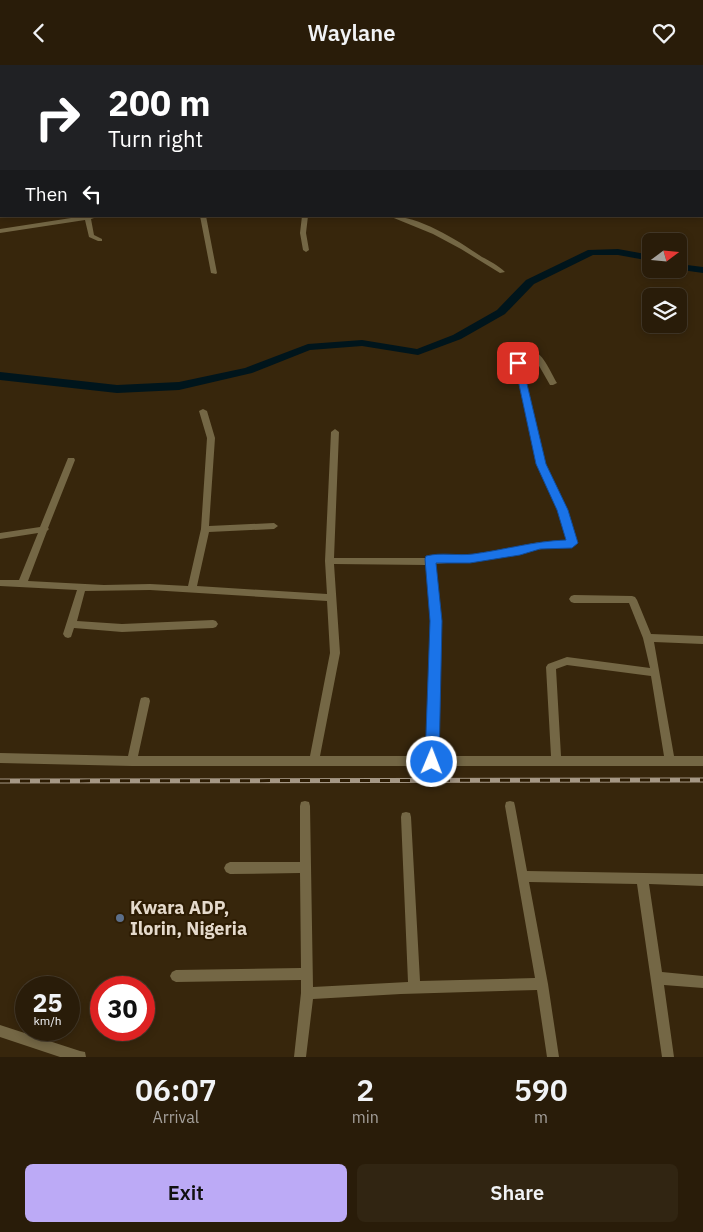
<!DOCTYPE html>
<style>
:root{--surface:#291c09;--page:#312512;--text:#f1f3f6;--muted:#a5a19c;--line:#453a2a;--accent:#bcaaf6}
body{margin:0;font-family:"IBM Plex Sans",sans-serif;background:var(--page);color:var(--text);height:100vh;display:flex;flex-direction:column;font-size:19px;white-space:nowrap}
*{box-sizing:border-box;margin:0}
p{font-size:16px;color:var(--muted)}
.icon{flex:none;width:28px;height:28px;fill:none;stroke:currentColor;stroke-width:2;stroke-linecap:round;stroke-linejoin:round}
.map{position:relative;height:992px;overflow:hidden}
.panel{display:flex;flex-direction:column;background:var(--surface);flex:1}
.panel>*{flex:none}
.guide{position:absolute;left:0px;top:0px;width:704px;height:152px;box-shadow:0 2px 8px #0003,0 0 0 1px var(--line);background:#202124;color:#fff;overflow:hidden}
.needle{width:32px;rotate:74deg}
.buttons{position:absolute;left:642px;top:168px;display:grid;gap:10px}
.buttons a{display:grid;place-items:center;width:45px;height:45px;border-radius:8px;background:var(--surface);box-shadow:0 2px 8px #0003,0 0 0 1px var(--line);font-size:25px}
.speed{position:absolute;left:15px;top:911px;display:flex;gap:10px;font-size:25px;font-weight:700;text-align:center}
.speed>*{display:grid;place-content:center;width:65px;height:65px;border-radius:50%;background:var(--surface);box-shadow:0 2px 8px #0003,0 0 0 1px var(--line);line-height:1}
.speed small{font-size:12px;font-weight:400}
.speed .limit{border:8px solid #d22;background:#fff;color:#111}
.pin{position:absolute;display:grid;place-items:center;width:42px;height:42px;color:#fff;margin:-21px;border-radius:10px;box-shadow:0 2px 8px #0006}
.me{position:absolute;width:55px;margin:-28px;rotate:1deg;stroke-linejoin:round;filter:drop-shadow(0 0 4px #0008)}
.turn{display:flex;align-items:center;gap:18px;height:105px;padding:0 25px;font-size:22px}
.turn .icon{width:65px;height:65px;stroke-width:2.5}
.turn b{display:block;font-size:35px;line-height:42px}
.then{display:flex;align-items:center;height:48px;padding:0 25px;background:#0003;gap:10px;font-size:19px}
.eta{display:flex;justify-content:space-evenly;align-items:center;height:85px;text-align:center}
.eta b{font-size:30px;font-weight:600;line-height:35px}
.action{display:flex;gap:10px;margin-top:auto;padding:10px 25px}
.action a{flex:1;height:58px;border-radius:8px;background:var(--accent);color:#111;font-size:20px;font-weight:600;line-height:58px;text-align:center}
.action a+a{background:var(--page);color:var(--text)}
header{display:flex;justify-content:space-between;align-items:center;height:65px;padding:0 25px;background:var(--surface);font-size:22px;font-weight:600}
.map>svg:first-child{display:block}
.lines{fill:none;stroke-linecap:round;stroke-linejoin:round}
.river{fill:#00151c;fill-rule:evenodd}
.street{fill:#746745;fill-rule:evenodd}
.rail-casing{stroke:#a59785;stroke-width:5}
.rail{stroke:#2d1c03;stroke-width:3;stroke-dasharray:10;stroke-linecap:butt}
.route{fill:#1a73e8;stroke:#114b97}
.service-dot{fill:#5c6f8a;stroke:#2d1c03;stroke-width:2}
.labels{text-anchor:middle;stroke-width:4;stroke-linejoin:round;paint-order:stroke}
.near-poi-label{font-size:18px;font-weight:bold;fill:#e5dacc;stroke:#2d1c03;text-anchor:start}
</style>
<header><svg class="icon" aria-label="back" viewBox="0 0 24 24"><path d="M15 5l-7 7 7 7"/></svg>Waylane<svg class="icon" aria-label="heart" viewBox="0 0 24 24"><path d="M12 20l-8-8c-3-5 5-10 8-4 3-6 11-1 8 4z"/></svg></header>
<div class="map">
<svg width="703" height="992" viewBox="0 0 703 992">
<rect width="100%" height="100%" fill="#37260c"/>
<g class="lines">
<!-- river -->
<path class="river" d="M618,184L651,190V196L618,190H593L534,219L505,249L461,274L418,290L362,281L310,285L252,308L179,325L117,328L0,315V307L117,320L179,317L245,303L308,279L362,275L417,284L453,270L497,245L526,215L588,185Z
M679,199L703,202V208L675,204H679Z"/>
<!-- street -->
<path class="street" d="M90,0H96V1H91Z
M259,0H263V1H259Z
M307,0H344L343,1H307Z
M368,0H374V1H369Z
M482,0H486V1H482Z
M490,0H502V1H491Z
M558,0H562V1H558Z
M677,0H682V1H678Z
M0,19H1V21H0Z
M0,38H1V40H0Z
M702,54H703V58H702Z
M702,74H703V78H702Z
M0,103H1V107H0Z
M1,132V139L0,140V133Z
M84,151H100L91,154L94,170L102,174V176H98L89,172L85,155L0,168V164Z
M200,151H206L217,208L216,209L211,208Z
M302,151H308L306,168L309,185L306,187L303,185L300,168Z
M389,151C420,151 457,175 482,192C490,196 499,201 505,207L500,208L461,184L433,169Z
M530,285C542,285 551,308 557,318L553,320H550L534,292L531,290L521,294L545,399L566,445L576,478L572,481L547,483L484,495L435,499L441,556L437,691H551L546,602L548,599L567,592L650,603L643,573L629,538H574L571,537L569,534L571,531L574,530L632,531L635,532L637,535L651,569L703,571V579L654,577L674,691H703V701H132L0,698V688L128,691L140,636L141,633L145,632L149,633L150,636L138,691H310L330,588L327,536L150,525L85,526L77,556L122,559L213,555L216,556L218,559L216,562L213,563L122,567L74,563L71,572L68,573L65,572L63,569L77,525L0,521V515H19L38,468L0,474V468L40,462L68,393H74L75,395L48,463L49,464L47,466L28,516L104,520L150,519L188,521L201,464L207,373L199,346L203,344L207,346L215,373L209,461L274,458L278,461L274,464L209,467L197,521L327,529L325,496L331,367L335,364L339,367L334,493H426L430,491L434,493L471,491L534,478L567,475L558,445L537,399L513,293ZM334,499L426,500L431,556L427,691H320L340,588ZM567,600L651,611L664,691H561L556,604Z
M305,736L309,737L310,741L313,922L408,917L401,752L402,748L406,747L410,748L411,752L420,916L535,913L505,741L506,737L510,736L514,737L515,741L527,806L703,809V821L649,819L662,907L703,911V923L664,920L674,992H662L637,819L529,817L548,919L559,992H547L537,925L401,929L313,934L306,992H294L301,928V915L176,917L172,915L170,911L172,907L176,905L301,903L300,808L230,809L226,807L224,803L226,799L230,797H300V741L301,737Z
M0,960L80,986L85,987L86,992H60L0,972Z"/>
<!-- rail casing -->
<g class="rail-casing">
<path id="rail" d="M0,716L703,715"/>
</g>
<!-- rail -->
<use href="#rail" class="rail"/>
</g>
<!-- route -->
<path class="route" d="M514,296L522,298L546,399L568,445L578,478L572,483L540,484L520,490L470,498H436L442,556L439,697L437,701L432,703L427,701L425,697L430,556L425,494L426,491C441,487 458,491 473,489C504,485 534,476 566,475L557,445L536,399Z"/>
<!-- markers -->
<circle class="service-dot" cx="120" cy="853" r="5"/>
<g class="labels">
<!-- near-poi labels -->
<g class="near-poi-label">
<text x="130" y="849">Kwara ADP,<tspan x="130" dy="21">Ilorin, Nigeria</tspan></text>
</g>
</g>
</svg>
<div class="buttons">
<a><svg class="needle" viewBox="-14 -14 28 28"><path d="M0-13l5 13h-10z" fill="#e53935"/><path d="M0 13l5-13h-10z" fill="#a5a19c"/></svg></a>
<a><svg class="icon" aria-label="layers" viewBox="0 0 24 24"><path d="M12 4l9 5-9 5-9-5zM3 14l9 5 9-5"/></svg></a>
</div>
<div class="speed"><div>25<small>km/h</small></div><div class="limit">30</div></div>
<div class="pin" style="left:518px;top:298px;background:#d93025"><svg class="icon" aria-label="arrive" viewBox="0 0 24 24"><path d="M6 21V4h12l-3 4 3 4H6"/></svg></div>
<svg class="me" style="left:432px;top:697px" viewBox="-20 -20 40 40"><circle r="17" fill="#1a73e8" stroke="#fff" stroke-width="3"/><path d="M0-11L8 9 0 5-8 9z" fill="#fff"/></svg>
<div class="guide">
<div class="turn"><svg class="icon" aria-label="right" viewBox="0 0 24 24"><path d="M7 20v-9h11M14 6l5 5-5 5"/></svg><div><b>200 m</b>Turn right</div></div>
<div class="then">Then<svg class="icon" aria-label="left" viewBox="0 0 24 24"><path d="M17 20v-9H6M10 6l-5 5 5 5"/></svg></div>
</div>
</div>
<section class="panel">
<div class="eta">
<div><b>06:07</b><p>Arrival</p></div>
<div><b>2</b><p>min</p></div>
<div><b>590</b><p>m</p></div>
</div>
<div class="action"><a>Exit</a><a>Share</a></div>
</section>
